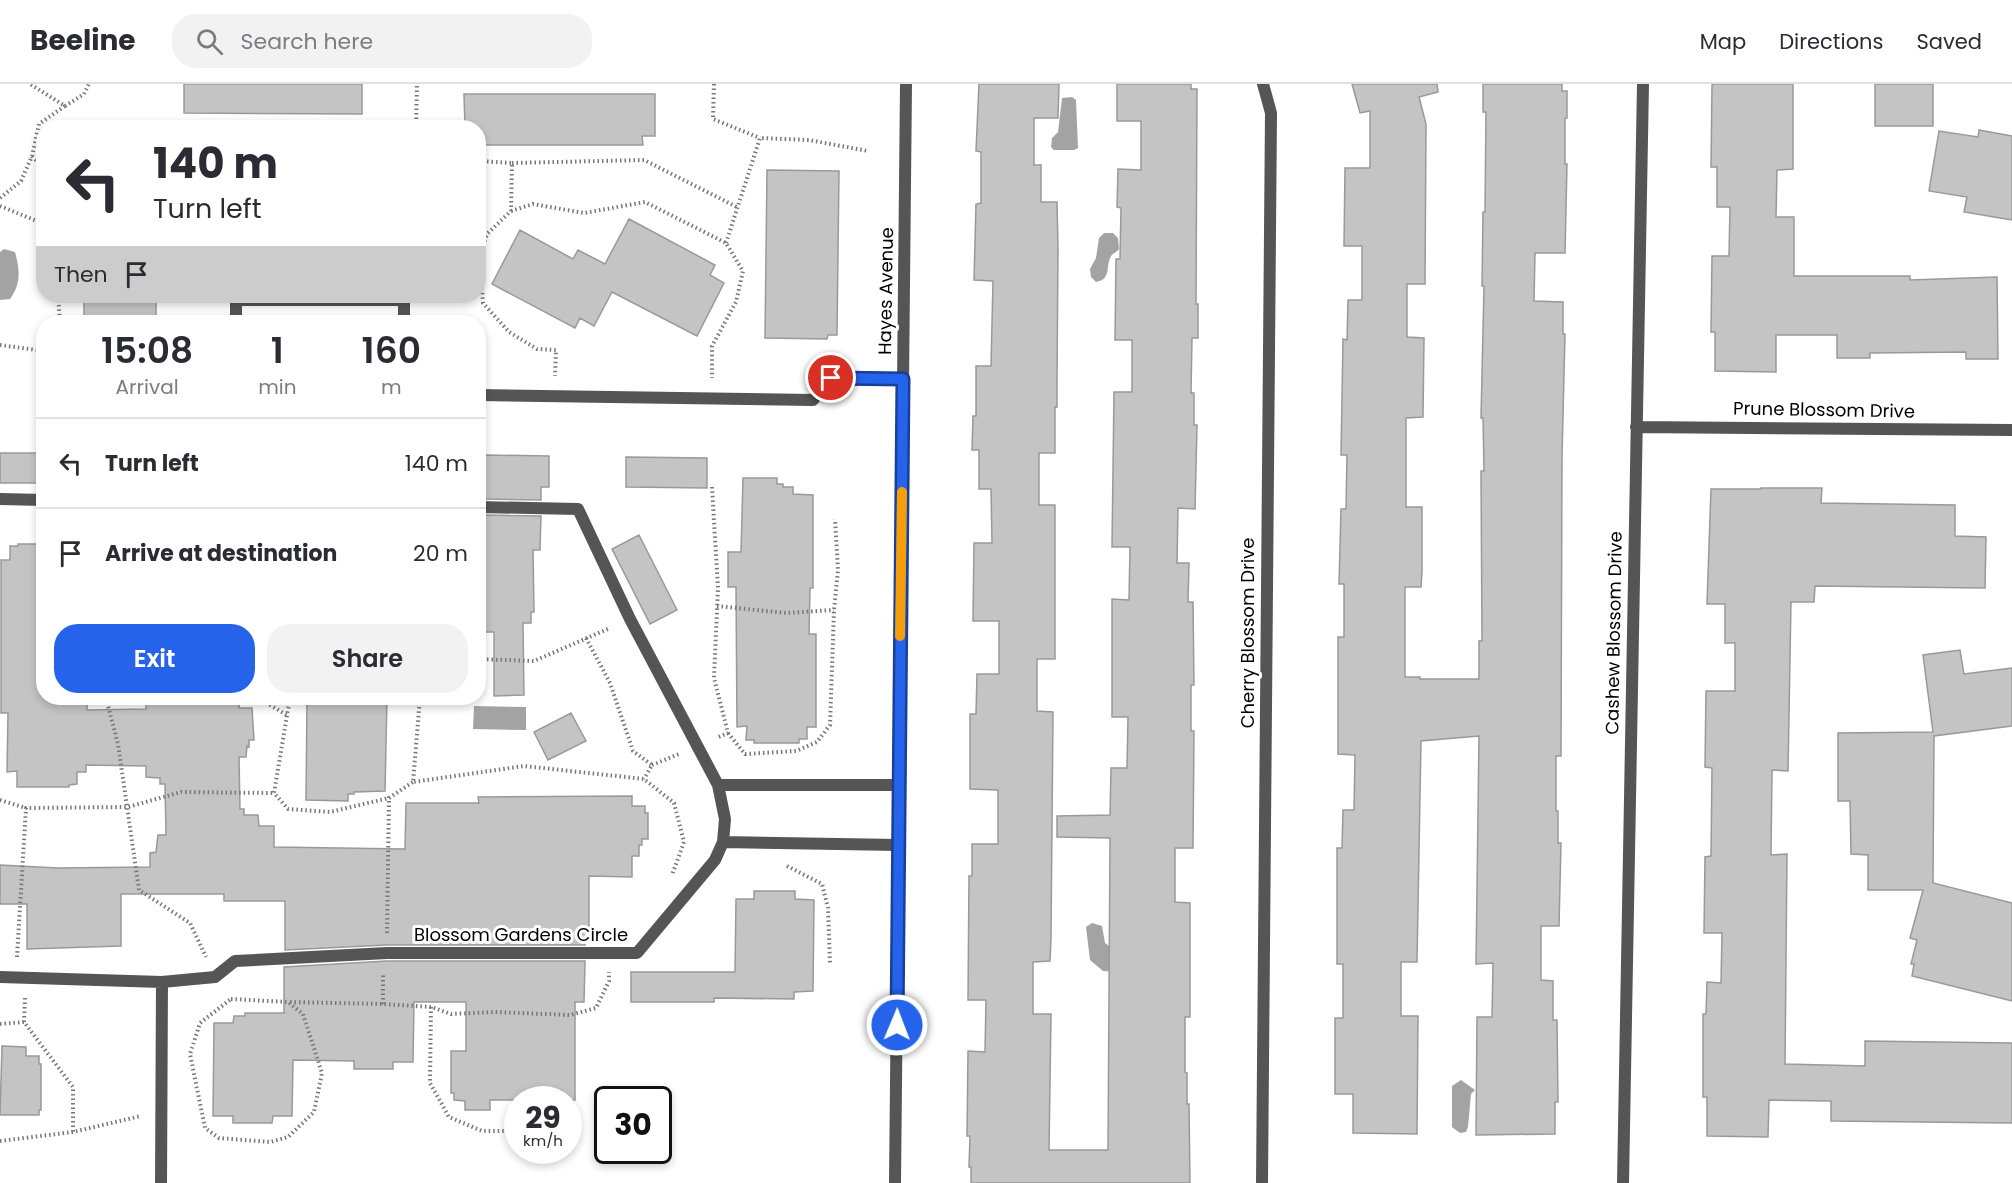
<!DOCTYPE html>
<style>
:root{--surface:#fff;--page:#f2f2f3;--text:#2b2b33;--muted:#7c7c81;--line:#e1e1e2;--accent:#2563eb}
body{margin:0;font-family:Poppins,sans-serif;background:var(--page);color:var(--text);height:100vh;display:flex;flex-direction:column;font-size:22px;white-space:nowrap}
*{box-sizing:border-box;margin:0}
p{font-size:20px;color:var(--muted)}
.icon{flex:none;width:33px;height:33px;fill:none;stroke:currentColor;stroke-width:2;stroke-linecap:round;stroke-linejoin:round}
.map{position:relative;flex:1;overflow:hidden}
.details{position:absolute;left:36px;top:231px;width:450px;height:390px;display:flex;flex-direction:column;background:var(--surface);border-radius:24px;box-shadow:0 3px 9px #0003}
.details>*{flex:none}
.top-card{position:absolute;left:36px;top:36px;width:450px;height:183px;border-radius:24px;box-shadow:0 3px 9px #0003;background:#fff;color:var(--text);overflow:hidden}
.speed{position:absolute;left:504px;top:1002px;display:flex;gap:12px;font-size:30px;font-weight:700;text-align:center}
.speed>*{display:grid;place-content:center;width:78px;height:78px;border-radius:50%;background:var(--surface);box-shadow:0 3px 9px #0003;line-height:1}
.speed small{font-size:15px;font-weight:400}
.speed .limit{border:3px solid #111;border-radius:9px;background:#fff;color:#111}
.pin{position:absolute;display:grid;place-items:center;width:51px;height:51px;color:#fff;margin:-26px;border:3px solid #fff;border-radius:50%;box-shadow:0 2px 6px #0007}
.me{position:absolute;width:66px;margin:-33px;rotate:1deg;stroke-linejoin:round;filter:drop-shadow(0 0 4px #0008)}
.turn{display:flex;align-items:center;gap:21px;height:126px;padding:0 18px;font-size:27px}
.turn .icon{width:78px;height:78px;stroke-width:2.5}
.turn b{display:block;font-size:42px;line-height:51px}
.then{display:flex;align-items:center;height:57px;padding:0 18px;background:#0003;gap:12px;font-size:22px}
.eta{display:flex;justify-content:space-evenly;align-items:center;height:102px;text-align:center}
.eta b{font-size:36px;font-weight:600;line-height:42px}
.cta{display:flex;gap:12px;margin-top:auto;padding:12px 18px}
.cta a{flex:1;height:69px;border-radius:24px;background:var(--accent);color:#fff;font-size:24px;font-weight:600;line-height:69px;text-align:center}
.cta a+a{background:var(--page);color:var(--text)}
ul{padding:0;list-style:none}
li{display:flex;align-items:center;gap:18px;height:90px;padding:0 18px;border-top:2px solid var(--line)}
li div{flex:1}
li b{display:block;font-size:22px}
li em{font-style:normal}
header{display:flex;align-items:center;gap:36px;box-sizing:border-box;height:84px;padding:0 30px;background:var(--surface);border-bottom:2px solid var(--line)}
header strong{font-size:28px}
nav{display:flex;gap:33px;margin-inline-start:auto;font-size:21px}
.search{width:420px;height:54px;background:var(--page);display:flex;align-items:center;gap:15px;box-sizing:border-box;padding:0 21px;border-radius:24px;color:var(--muted);font-size:22px}
.map>svg:first-child{display:block}
.water{fill:#a3a3a3}
.building{fill:#c4c4c4;stroke:#999;stroke-width:1.5}
.lines{fill:none;stroke-linecap:round;stroke-linejoin:round}
.path{stroke:#777;stroke-width:4;stroke-dasharray:1.5 3;stroke-linecap:butt}
.service{stroke:#555;stroke-width:12}
.minor{stroke:#555;stroke-width:12}
.route-casing{stroke:#184099;stroke-width:15}
.route{stroke:#2563eb;stroke-width:10}
.slow{stroke:#f59e0b;stroke-width:10}
.labels{text-anchor:middle;stroke-width:6;stroke-linejoin:round;paint-order:stroke}
.street-label{font-size:18px;fill:#000;stroke:#fff}
</style>
<header>
<strong>Beeline</strong>
<div class="search"><svg class="icon" aria-label="search" viewBox="0 0 24 24"><circle cx="10" cy="10" r="6"/><path d="M15 15l6 6"/></svg>Search here</div>
<nav><a>Map</a><a>Directions</a><a>Saved</a></nav>
</header>
<div class="map">
<svg width="2012" height="1099" viewBox="0 0 2012 1099">
<rect width="100%" height="100%" fill="#fff"/>
<!-- water -->
<path class="water" d="M1072,13L1076,16L1078,64L1074,66H1054L1051,63L1052,54L1058,48L1062,14Z
M1104,149H1113L1118,154L1119,165C1117,168 1113,169 1111,172C1105,183 1112,195 1096,198L1091,193L1090,185L1096,174L1099,154Z
M4,165L15,168C20,186 21,200 10,215L0,216V168Z
M474,622L526,623V646L473,645Z
M1092,839L1102,842L1105,859L1117,868L1120,888L1103,887L1090,876L1086,843Z
M1461,996L1475,1006L1471,1010L1468,1043L1466,1048L1460,1049L1452,1043V1002Z"/>
<!-- building -->
<path class="building" d="M184,0H362V30L184,29Z
M979,0H1059L1058,34H1034V81H1041V118H1057L1058,164L1057,299V323H1055V369H1039V421H1055V575H1037V627L1053,628L1051,854L1050,877L1033,878V930H1051L1049,1066H1108L1110,754L1057,753V732L1110,731L1111,684H1127L1128,633H1112V515L1129,516L1130,463H1112L1114,308H1132V256H1115L1116,175H1120L1121,124L1117,123L1118,85L1141,86V37H1117V0H1191V5H1197L1196,220H1198V254H1192L1191,309H1194V341H1197L1195,425L1178,424L1177,479H1189L1188,518H1193L1194,601H1191V647H1194L1193,764H1175V818L1190,819V933H1185V988L1187,989V1020H1189L1190,1099H971V1083H969L970,1052H967L968,967L985,968L986,916H968L969,792H972V760H998V706L970,705V630H976L977,590H999V537H973L974,459H992L991,405H979V366H972L973,332H976V282H991L993,197L974,196L976,120L981,119V68L976,67Z
M1352,0H1437L1438,8L1419,13L1426,40L1425,200H1407V253L1424,254L1423,333L1406,334V423H1422V487L1421,503H1405V593H1420V595H1479V557H1482L1481,387H1484L1483,334H1481L1484,202H1482L1483,128H1485L1486,28H1483V0H1562V7H1567V34H1565V80H1567L1565,169H1535L1534,217L1563,218V250H1565L1562,373L1561,672H1556V727H1558V759H1561L1559,842H1541V896L1553,897V936H1557L1558,1018H1555V1050L1476,1051L1477,933H1492L1493,879L1476,880L1479,652L1421,657L1417,878H1401V932H1418L1417,1050L1353,1049V1010H1335V934H1343V880H1337V764H1342L1343,726H1354L1355,671L1338,670V553H1344V500H1339L1341,425H1346L1347,371H1341L1343,255L1347,256L1348,216H1362V162H1344L1345,84H1370V27L1360,29Z
M1715,0H1793V85L1777,86L1776,133H1794V192H1910V196L1997,193L1998,275H1966V268L1870,269V274H1837V251H1776V288L1715,287V248H1711L1712,172H1729L1730,123H1717V83H1711L1712,1Z
M1875,0H1933V42H1875Z
M464,10H655V52H642L643,61H478V44L465,43Z
M1979,46L2012,52V136L1964,128L1967,113L1929,107L1939,47L1978,53Z
M767,86L839,87L837,251H828L827,255L765,254Z
M629,135L715,181L710,191L724,199L697,252L612,208L594,242L580,234L575,244L492,200L520,146L573,175L578,166L605,180Z
M84,212H156V238H84Z
M0,369H44V399H0Z
M485,371L549,372V403H541V416L485,415Z
M626,373L707,374V404L626,403Z
M743,394H777V400H783V403H793V410L813,411V504H810L809,550H816V643H807V655H799V659H754V656H746L747,642L737,643L736,503H728V468H741Z
M1761,404H1822L1821,419L1955,421V452L1986,453L1985,504L1815,502L1814,518H1791L1788,687L1772,686L1771,771L1787,770L1785,980L1865,982V957L2012,959V1039L1831,1037V1017L1769,1016L1768,1053L1707,1052V1013H1703V930H1706L1707,898L1721,899L1722,849H1704L1705,773L1711,772L1712,684L1705,683L1706,607H1735V559H1725V520H1707L1711,405H1761Z
M485,431L541,432L540,466H533L534,528H531V539H523L524,611L494,612V548H478V435H485Z
M639,451L677,526L650,540L612,465Z
M18,460H42V465H44V614H87V626L146,625V614H240L239,624H252L254,656H249V663L247,662L246,673H239L240,725H244V731H258L259,742H274V763L405,765L406,719H479L478,713L632,712V722H645V729H648V755H642V761H639V772H632V793L589,792V855H585V861H387L285,866V817H224V810H121V862L27,865V820H0V781L58,784L150,783V769L156,768L158,751H166L165,700H160V694L146,693V682L86,681V688H77V700L69,701V703H17V687L7,688L8,629H1V476H10V462H18Z
M1960,566L1964,590L2012,584V642L1934,652L1933,799L2012,819V917L1912,892L1914,880H1911L1917,856L1910,854L1923,806H1868V771L1851,770L1850,717H1838V649L1933,648L1923,571Z
M307,614H387L385,707L354,708V710H348V717L306,716Z
M571,629L586,657L548,676L534,648Z
M754,807H795V815L814,816L813,907L794,908V915L714,914V918H631V888H735L736,815H754Z
M387,877H585L584,918H575V1016H490V1026H465V1017L454,1016V1009H451V967H466V918H414L413,978H393V985H354V977L293,976L292,1032H273L272,1039H233V1032H213L214,939H233L234,932H245V929H284V883Z
M2,962L26,963V972H39V980H41V1026H39V1031H0Z"/>
<g class="lines">
<!-- path -->
<path class="path" d="M714,0L713,35L760,54
M65,22L84,10L89,0
M230,44L254,41L281,44
M416,44L417,0
M32,72L44,85
M478,77L512,79L511,127L487,150L480,171L483,219L509,248L537,265L556,266L555,292
M512,79L644,76L737,123
M0,114L21,97L32,72L39,40L65,22L30,0
M0,122L44,140
M511,127L533,120L584,129L645,118L726,159L743,187L736,218L712,262V294
M726,159L760,54L809,56L868,67
M58,212L60,238
M0,261L44,267
M712,403L718,504L714,594L728,649L716,654
M717,522L786,529L834,526
M586,554L610,599L633,667L652,681L644,695
M478,575L534,577L610,544
M106,614L118,660L139,806L190,839L206,873
M258,614L287,631
M290,614L274,709L288,725L330,728L389,714
M420,614L413,698L524,682L644,695L674,719L684,758L672,791
M728,649L745,670L796,667L817,658L830,641L834,526L838,486L835,435
M652,681L679,670
M0,716L26,724
M787,782L822,800L828,824L830,879
M387,849L389,714L413,698
M17,873L26,724L128,723L181,708L274,709
M25,914L24,938L73,1003V1048
M231,915L288,918L303,930L322,989L314,1028L288,1053L270,1058L219,1054L205,1044L190,970L200,939Z
M290,918L383,920L431,923L451,930L495,928L570,931L596,924L609,897V888
M383,920V889
M431,923L430,999L449,1033L482,1047H518
M0,940L24,938
M0,1057L73,1048L141,1032"/>
<!-- service -->
<path class="service" d="M236,238V216H404V238
M478,311L813,316L831,294L903,295
M0,415L44,416
M718,701H899
M723,758L898,761
M0,893L162,898L215,893L235,877L387,869H637L715,776L723,758L725,735L718,701L630,535L578,425L478,423
M161,1099L162,898"/>
<!-- minor -->
<path class="minor" d="M1636,343L2012,346
M895,1099L906,0
M1262,1099L1271,29L1263,0
M1623,1099L1643,0"/>
</g>
<g class="lines">
<!-- route casing -->
<g class="route-casing">
<path id="route" d="M831,294L903,295L897,941"/>
</g>
<!-- route -->
<use href="#route" class="route"/>
<!-- slow -->
<path class="slow" d="M900,552L902,408"/>
</g>
<g class="labels">
<!-- street labels -->
<g class="street-label">
<text transform="translate(886 207) rotate(-89)" y="6">Hayes Avenue</text>
<text transform="translate(1824 326) rotate(1)" y="6">Prune Blossom Drive</text>
<text transform="translate(1248 549) rotate(-90)" y="6">Cherry Blossom Drive</text>
<text transform="translate(1614 549) rotate(-89)" y="6">Cashew Blossom Drive</text>
<text x="521" y="857">Blossom Gardens Circle</text>
</g>
</g>
</svg>
<div class="speed"><div>29<small>km/h</small></div><div class="limit">30</div></div>
<div class="pin" style="left:831px;top:294px;background:#d93025"><svg class="icon" aria-label="arrive" viewBox="0 0 24 24"><path d="M6 21V4h12l-3 4 3 4H6"/></svg></div>
<svg class="me" style="left:897px;top:941px" viewBox="-20 -20 40 40"><circle r="17" fill="#2563eb" stroke="#fff" stroke-width="3"/><path d="M0-11L8 9 0 5-8 9z" fill="#fff"/></svg>
<div class="top-card">
<div class="turn"><svg class="icon" aria-label="left" viewBox="0 0 24 24"><path d="M17 20v-9H6M10 6l-5 5 5 5"/></svg><div><b>140 m</b>Turn left</div></div>
<div class="then">Then<svg class="icon" aria-label="arrive" viewBox="0 0 24 24"><path d="M6 21V4h12l-3 4 3 4H6"/></svg></div>
</div>
<section class="details">
<div class="eta">
<div><b>15:08</b><p>Arrival</p></div>
<div><b>1</b><p>min</p></div>
<div><b>160</b><p>m</p></div>
</div>
<ul>
<li><svg class="icon" aria-label="left" viewBox="0 0 24 24"><path d="M17 20v-9H6M10 6l-5 5 5 5"/></svg><div><b>Turn left</b></div><em>140 m</em></li>
<li><svg class="icon" aria-label="arrive" viewBox="0 0 24 24"><path d="M6 21V4h12l-3 4 3 4H6"/></svg><div><b>Arrive at destination</b></div><em>20 m</em></li>
</ul>
<div class="cta"><a>Exit</a><a>Share</a></div>
</section>
</div>
